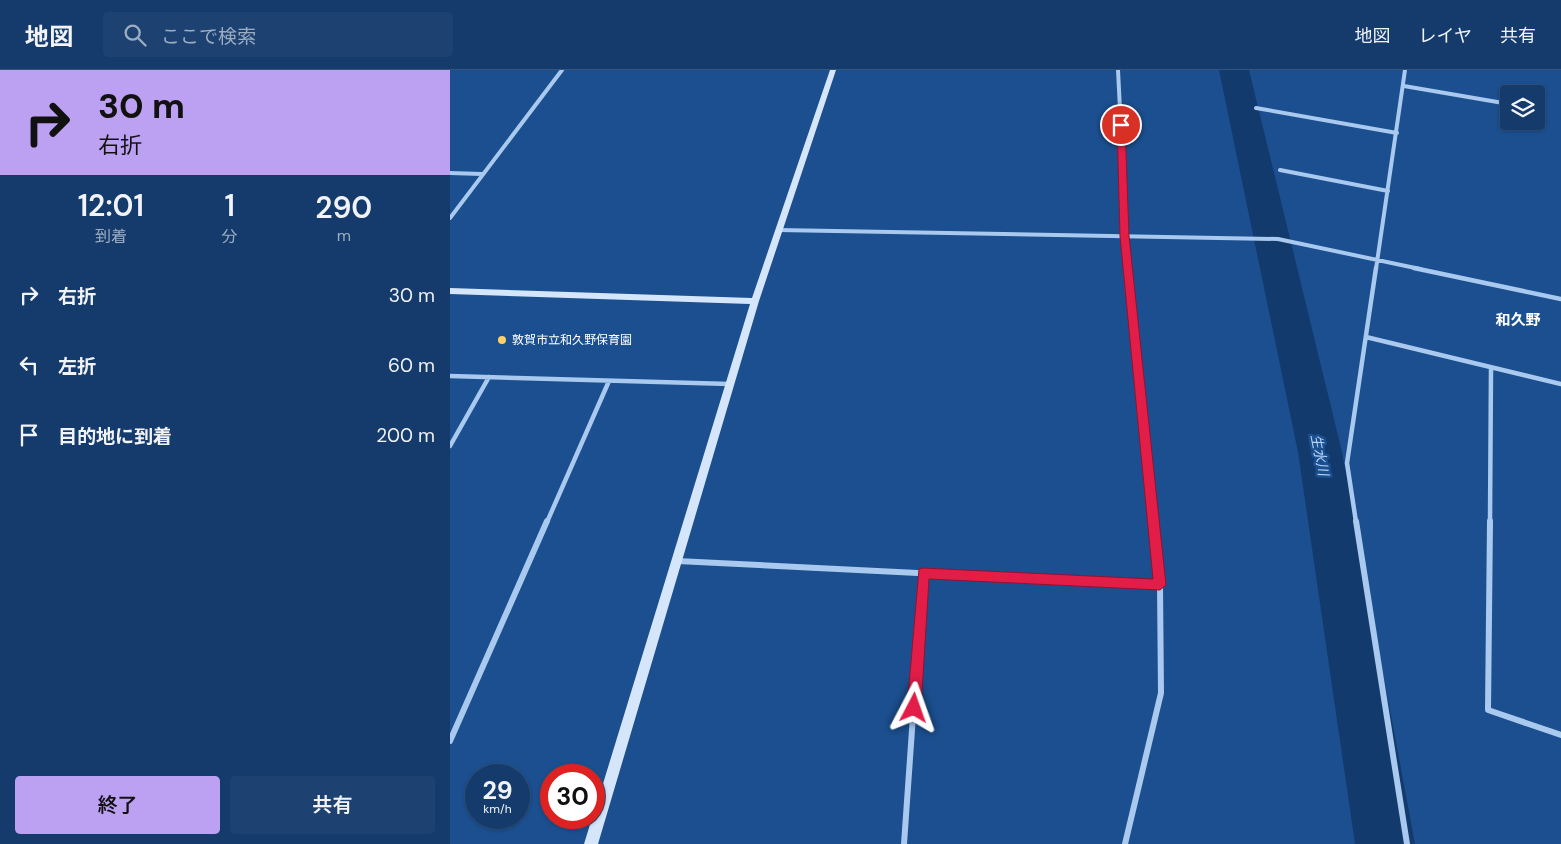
<!DOCTYPE html>
<html lang="ja">
<meta charset="utf-8">
<style>
:root{--surface:#143b6b;--page:#1d4271;--text:#f1f3f6;--muted:#9dadc1;--line:#33557e;--accent:#bca0f2}
body{margin:0;font-family:"DM Sans","Noto Sans JP",sans-serif;background:var(--page);color:var(--text);height:100vh;display:flex;flex-direction:column;font-size:19px;white-space:nowrap}
*{box-sizing:border-box;margin:0}
p{font-size:16px;color:var(--muted)}
.icon{flex:none;width:28px;height:28px;fill:none;stroke:currentColor;stroke-width:2;stroke-linecap:round;stroke-linejoin:round}
.map{position:relative;flex:1;overflow:hidden}
.panel{display:flex;flex-direction:column;background:var(--surface);width:450px}
.panel>*{flex:none}
.hud{background:#bca0f2;color:#111;overflow:hidden}
.buttons{position:absolute;left:1050px;top:15px;display:grid;gap:10px}
.buttons a{display:grid;place-items:center;width:45px;height:45px;border-radius:5px;background:var(--surface);box-shadow:0 1px 4px #0004,0 0 0 1px var(--line);font-size:25px}
.speed{position:absolute;left:15px;top:694px;display:flex;gap:10px;font-size:25px;font-weight:700;text-align:center}
.speed>*{display:grid;place-content:center;width:65px;height:65px;border-radius:50%;background:var(--surface);box-shadow:0 1px 4px #0004,0 0 0 1px var(--line);line-height:1}
.speed small{font-size:12px;font-weight:400}
.speed .limit{border:8px solid #d22;background:#fff;color:#111}
.pin{position:absolute;display:grid;place-items:center;width:42px;height:42px;color:#fff;margin:-21px;border:2px solid #fff;border-radius:50%;box-shadow:0 1px 5px #0007}
.me{position:absolute;width:55px;margin:-28px;rotate:4deg;stroke-linejoin:round;filter:drop-shadow(0 0 4px #0008)}
.turn{display:flex;align-items:center;gap:18px;height:105px;padding:0 15px;font-size:22px}
.turn .icon{width:65px;height:65px;stroke-width:2.5}
.turn b{display:block;font-size:35px;line-height:42px}
.eta{display:flex;justify-content:space-evenly;align-items:center;height:85px;text-align:center}
.eta b{font-size:30px;font-weight:600;line-height:35px}
.cta{display:flex;gap:10px;margin-top:auto;padding:10px 15px}
.cta a{flex:1;height:58px;border-radius:5px;background:var(--accent);color:#111;font-size:20px;font-weight:600;line-height:58px;text-align:center}
.cta a+a{background:var(--page);color:var(--text)}
ul{padding:0;list-style:none}
li{display:flex;align-items:center;gap:15px;height:70px;padding:0 15px}
li div{flex:1}
li b{display:block;font-size:19px}
li em{font-style:normal}
header{display:flex;align-items:center;gap:30px;box-sizing:border-box;height:70px;padding:0 25px;background:var(--surface);border-bottom:1px solid var(--line)}
header strong{font-size:24px}
nav{display:flex;gap:28px;margin-inline-start:auto;font-size:18px}
.search{width:350px;height:45px;background:var(--page);display:flex;align-items:center;gap:12px;box-sizing:border-box;padding:0 18px;border-radius:5px;color:var(--muted);font-size:19px}
main{display:flex;flex:1;min-height:0}
.map>svg:first-child{display:block}
.lines{fill:none;stroke-linecap:round;stroke-linejoin:round}
.river{fill:#123a6d;fill-rule:evenodd}
.street-far2{stroke:#a9c9ee;stroke-width:4}
.street-far1{stroke:#a9c9ee;stroke-width:4.5}
.street{stroke:#a9c9ee;stroke-width:6}
.secondary{fill:#d6e6fa;fill-rule:evenodd}
.route{fill:#e11d48;stroke:#92132f}
.poi-dot{fill:#ffd166;stroke:#1b4f8f;stroke-width:2}
.labels{text-anchor:middle;stroke-width:5;stroke-linejoin:round;paint-order:stroke}
.poi-label{font-size:12px;fill:#fff;stroke:#1b4f8f;text-anchor:start}
.water-label{font-size:14px;font-style:italic;fill:#b5d3f5;stroke:#1b4f8f}
.quarter-label{font-size:15px;font-weight:bold;fill:#fff;stroke:#1b4f8f}
</style>
<header>
<strong>地図</strong>
<div class="search"><svg class="icon" aria-label="search" viewBox="0 0 24 24"><circle cx="10" cy="10" r="6"/><path d="M15 15l6 6"/></svg>ここで検索</div>
<nav><a>地図</a><a>レイヤ</a><a>共有</a></nav>
</header>
<main>
<section class="panel">
<div class="hud">
<div class="turn"><svg class="icon" aria-label="right" viewBox="0 0 24 24"><path d="M7 20v-9h11M14 6l5 5-5 5"/></svg><div><b>30 m</b>右折</div></div>
</div>
<div class="eta">
<div><b>12:01</b><p>到着</p></div>
<div><b>1</b><p>分</p></div>
<div><b>290</b><p>m</p></div>
</div>
<ul>
<li><svg class="icon" aria-label="right" viewBox="0 0 24 24"><path d="M7 20v-9h11M14 6l5 5-5 5"/></svg><div><b>右折</b></div><em>30 m</em></li>
<li><svg class="icon" aria-label="left" viewBox="0 0 24 24"><path d="M17 20v-9H6M10 6l-5 5 5 5"/></svg><div><b>左折</b></div><em>60 m</em></li>
<li><svg class="icon" aria-label="arrive" viewBox="0 0 24 24"><path d="M6 21V4h12l-3 4 3 4H6"/></svg><div><b>目的地に到着</b></div><em>200 m</em></li>
</ul>
<div class="cta"><a>終了</a><a>共有</a></div>
</section>
<div class="map">
<svg width="1111" height="774" viewBox="0 0 1111 774">
<rect width="100%" height="100%" fill="#1b4f8f"/>
<g class="lines">
<!-- river -->
<path class="river" d="M769,0H799L892,382L965,774H905L848,382Z"/>
<!-- street-far2 -->
<path class="street-far2" d="M668,0L678,199
M954,16L1059,34
M806,38L947,63
M830,100L938,121
M0,103L32,104
M0,148L112,0
M328,160L828,169L970,199
M926,199L955,0"/>
<!-- street-far1 -->
<path class="street-far1" d="M678,198L704,452
M964,198L1111,229
M916,267L1111,314
M0,306L280,314
M0,376L39,307
M97,452L159,311
M906,452L897,393L926,198
M1040,452L1041,298"/>
<!-- street -->
<path class="street" d="M906,451L957,774
M1040,451L1038,640L1111,665
M227,491L710,515
M0,671L97,451
M454,774L473,503
M675,774L711,623L710,515L704,451"/>
<!-- secondary -->
<path class="secondary" d="M380,0H386L309,231L148,774H134L142,748H144V743L300,234L0,224V218L302,228Z"/>
</g>
<!-- route -->
<path class="route" d="M671,53L675,55L679,166L716,515L710,520L479,509L471,638L469,643L464,645L459,643L457,638L469,499L473,498L703,509L670,166L667,55Z"/>
<!-- markers -->
<circle class="poi-dot" cx="52" cy="270" r="5"/>
<g class="labels">
<!-- poi labels -->
<g class="poi-label">
<text x="62" y="274">敦賀市立和久野保育園</text>
</g>
<!-- water labels -->
<g class="water-label">
<text transform="translate(870 385) rotate(79)" y="5">生水川</text>
</g>
<!-- quarter labels -->
<g class="quarter-label">
<text x="1068" y="255">和久野</text>
</g>
</g>
</svg>
<div class="buttons">
<a><svg class="icon" aria-label="layers" viewBox="0 0 24 24"><path d="M12 4l9 5-9 5-9-5zM3 14l9 5 9-5"/></svg></a>
</div>
<div class="speed"><div>29<small>km/h</small></div><div class="limit">30</div></div>
<div class="pin" style="left:671px;top:55px;background:#d93025"><svg class="icon" aria-label="arrive" viewBox="0 0 24 24"><path d="M6 21V4h12l-3 4 3 4H6"/></svg></div>
<svg class="me" style="left:464px;top:638px" viewBox="-20 -20 40 40"><path d="M0-17L14 15 0 8-14 15z" fill="#e11d48" stroke="#fff" stroke-width="4"/></svg>
</div>
</main>
